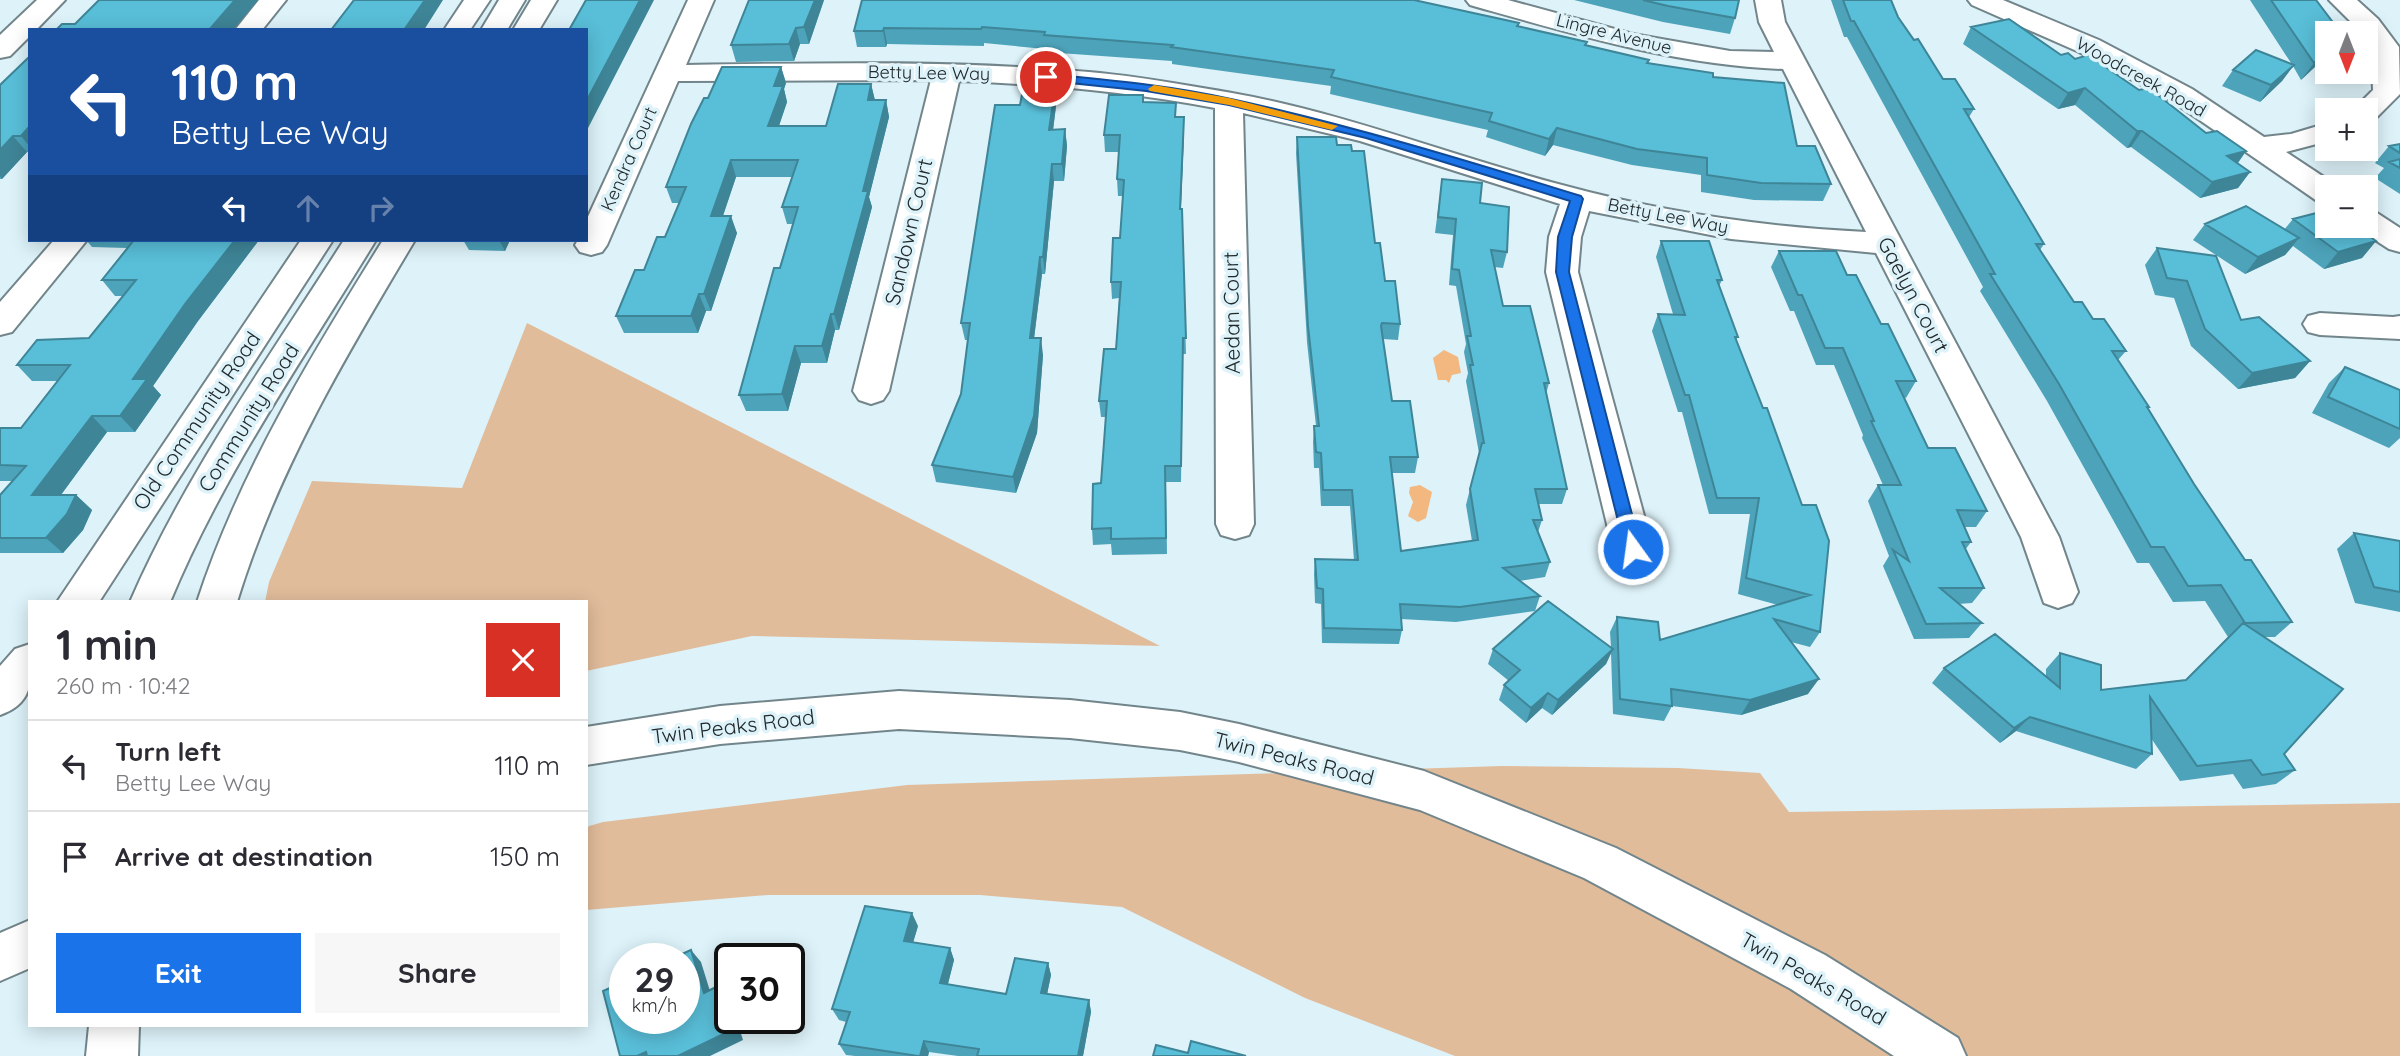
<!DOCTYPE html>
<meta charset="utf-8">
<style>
:root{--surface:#fff;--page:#f7f7f7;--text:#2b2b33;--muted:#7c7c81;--line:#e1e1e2;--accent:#1a73e8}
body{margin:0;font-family:Quicksand,sans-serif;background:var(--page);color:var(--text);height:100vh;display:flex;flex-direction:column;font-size:26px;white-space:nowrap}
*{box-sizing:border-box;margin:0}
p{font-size:23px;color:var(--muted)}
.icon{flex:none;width:38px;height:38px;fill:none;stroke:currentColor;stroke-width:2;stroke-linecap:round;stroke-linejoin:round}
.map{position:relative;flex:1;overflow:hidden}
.details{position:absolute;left:28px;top:600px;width:560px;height:427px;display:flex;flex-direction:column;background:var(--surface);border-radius:0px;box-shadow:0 4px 18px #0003}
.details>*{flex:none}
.top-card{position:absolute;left:28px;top:28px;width:560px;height:214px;border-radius:0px;box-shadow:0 4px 18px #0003;background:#1a4fa0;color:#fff;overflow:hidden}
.needle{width:46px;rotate:180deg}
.buttons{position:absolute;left:2315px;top:21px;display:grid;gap:14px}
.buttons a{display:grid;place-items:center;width:63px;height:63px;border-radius:0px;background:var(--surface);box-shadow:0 4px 18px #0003;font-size:35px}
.speed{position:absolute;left:609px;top:943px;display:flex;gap:14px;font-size:35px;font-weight:700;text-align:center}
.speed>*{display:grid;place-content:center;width:91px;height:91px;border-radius:50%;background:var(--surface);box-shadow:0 4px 18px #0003;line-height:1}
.speed small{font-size:18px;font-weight:400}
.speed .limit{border:4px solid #111;border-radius:10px;background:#fff;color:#111}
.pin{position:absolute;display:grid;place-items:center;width:60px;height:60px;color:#fff;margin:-30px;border:4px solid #fff;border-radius:50%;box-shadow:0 2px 7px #0007}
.me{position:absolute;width:77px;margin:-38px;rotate:346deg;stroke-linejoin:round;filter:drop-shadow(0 0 5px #0008)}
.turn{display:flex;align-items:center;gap:24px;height:147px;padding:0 28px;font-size:32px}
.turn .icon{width:91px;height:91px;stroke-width:2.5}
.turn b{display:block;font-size:49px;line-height:60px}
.lanes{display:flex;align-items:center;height:66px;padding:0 28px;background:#0003;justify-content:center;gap:35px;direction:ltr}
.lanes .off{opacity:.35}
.round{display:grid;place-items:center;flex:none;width:74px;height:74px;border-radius:0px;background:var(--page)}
.overview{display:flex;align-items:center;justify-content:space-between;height:119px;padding:0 28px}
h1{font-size:42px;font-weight:700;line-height:52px}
.primary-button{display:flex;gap:14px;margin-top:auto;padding:14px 28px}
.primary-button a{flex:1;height:80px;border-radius:0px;background:var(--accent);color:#fff;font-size:28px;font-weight:700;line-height:80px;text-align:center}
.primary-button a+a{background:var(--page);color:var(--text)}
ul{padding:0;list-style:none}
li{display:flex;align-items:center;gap:21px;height:91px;padding:0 28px;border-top:2px solid var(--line)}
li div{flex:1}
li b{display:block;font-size:26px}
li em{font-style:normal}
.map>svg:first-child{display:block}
.green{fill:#e1bc9b}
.water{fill:#f3b87f}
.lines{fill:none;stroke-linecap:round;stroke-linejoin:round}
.minor-casing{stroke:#72858b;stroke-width:4}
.tertiary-casing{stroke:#72858b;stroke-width:4}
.primary-casing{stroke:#72858b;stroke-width:4}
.minor{fill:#fff;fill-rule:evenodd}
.tertiary{fill:#fff;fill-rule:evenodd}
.primary{fill:#fff;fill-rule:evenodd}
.wall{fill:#4da3ba}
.shaded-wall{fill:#3e8597}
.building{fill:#59bed8;stroke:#3e8597;stroke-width:2}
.route{fill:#1a73e8;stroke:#114b97;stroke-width:2}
.slow{fill:#f59e0b}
.labels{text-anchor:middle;stroke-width:7;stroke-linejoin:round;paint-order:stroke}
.far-street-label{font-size:18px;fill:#21292b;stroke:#ddf2f9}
.street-label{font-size:21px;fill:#21292b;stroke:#ddf2f9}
</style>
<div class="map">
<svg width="2400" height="1056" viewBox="0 0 2400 1056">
<rect width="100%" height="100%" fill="#ddf2f9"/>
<!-- green -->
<path class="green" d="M527,323L1160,646L752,636L586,671V602H265L269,582L312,481L462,488Z
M1502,766L1678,768L1760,773L1789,812L2400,803V1056H1455L1305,998L1122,907L980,895H768L586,910V827L603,822L907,785Z"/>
<!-- water -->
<path class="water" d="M1444,350L1458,357L1461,373L1452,375L1449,383L1446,380H1438L1433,358Z
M1420,485L1432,492L1426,518L1418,522L1408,516L1413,502L1409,493L1410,487Z"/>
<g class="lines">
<!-- minor casing -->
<g class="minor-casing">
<path id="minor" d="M37,0H65L36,30H30V36L10,56L0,58V35Z
M259,0H286L262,30H235Z
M464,0H490L470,30H444Z
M688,0H714L686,65C820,63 955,60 1089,72C1137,76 1185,85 1232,93C1345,113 1452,156 1562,185C1661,212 1764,227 1866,232L1783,69C1675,65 1573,34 1470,5L1466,0H1508L1633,34L1730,51L1774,52L1759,22L1755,0H1781L1785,22L2059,537L2078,592L2072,603L2058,608L2044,603L2021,537L1876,253L1731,239L1589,211L1581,237L1578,272L1653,549L1647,560L1633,564L1619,560L1613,549L1546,272L1549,237L1560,204L1360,141L1243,113L1254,524L1249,535L1235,539L1221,535L1216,524L1215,108C1130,92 1045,84 959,81L889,391L883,400L871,404L859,400L853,391L931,80L678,81L607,245L602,252L591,255L580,252L575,245L578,240H586V221Z
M1968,0H2003L2099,40L2192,89L2264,137L2291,134L2328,123V141L2286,152L2339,187H2328V203L2317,201L2172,101L2079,52L1972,5Z
M2329,0H2357L2378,19L2399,47L2400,94L2376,118L2366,121V110H2353L2373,90L2371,47L2366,40V33H2362Z
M2366,210L2377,213L2400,228V252L2389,249L2355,227L2366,226Z
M54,240H87L12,332L0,335V302Z
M301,240H333L99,602H57Z
M2320,313L2393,317L2400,316V339L2320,335L2308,332L2303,324L2308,316Z
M30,644C30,677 37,702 0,715V666L15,649Z"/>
</g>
<!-- tertiary casing -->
<g class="tertiary-casing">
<path id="tertiary" d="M89,1026H139L138,1056H86Z"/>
</g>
<!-- primary casing -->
<g class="primary-casing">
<path id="primary" d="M499,0H525L507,30H481Z
M531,0H557L539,30H513Z
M344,240H376C304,358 223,474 170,602H130C186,473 269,358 344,240Z
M383,240H415C345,357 277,471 237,602H197C240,471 311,356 383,240Z
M899,691L1070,700L1180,712L1239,724L1424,771L1616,848L1825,955L1958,1038L1966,1056H1894L1791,989L1584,878L1420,810L1239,762L1180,750L1070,738L899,729L720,744L586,765V727L720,706Z
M30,920V968L0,981V933Z"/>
</g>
<!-- minor -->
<use href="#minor" class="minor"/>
<!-- tertiary -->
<use href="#tertiary" class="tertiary"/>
<!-- primary -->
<use href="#primary" class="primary"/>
</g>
<!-- wall -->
<path class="wall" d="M824,0L809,44H800L794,61L736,62L731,45Z
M862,0L1519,23V26L1587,42L1586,45L1648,63L1713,77L1797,146L1831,184L1823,201L1754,200L1701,192V175L1632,165L1553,145L1545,156L1486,137L1488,130L1330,94L1331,86L1172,64V61L1045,52V49L984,43V46L887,44L886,47H857L854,31Z
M1574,0H1739L1735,18L1730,34L1663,22Z
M1831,0H1891L1898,17L1914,40L1943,79L1974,109L1969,117L2044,244L2040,250L2074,302L2126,351L2118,360L2149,407L2148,409L2194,484L2245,560L2292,622L2275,637H2264L2284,754L2295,770L2276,784L2243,789L2233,774L2180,781L2151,738L2152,754L2136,769L2016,731L2000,743L1932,683L1944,668L2046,676V669L2060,653L2101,690L2185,681L2228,637L2205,601L2173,602L2149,563H2137L2047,401L1980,291L1983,287L1847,37H1844Z
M2250,0H2316L2328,33V65L2318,64L2301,80L2293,66L2282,81L2260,102L2222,86L2233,70L2291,63Z
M1971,27L2075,59L2139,90L2206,133L2246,151L2238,163L2250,172L2238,188L2200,198L2131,147L2127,148L2075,105L2058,109L1963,44Z
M30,56V152H27L2,179H0V85Z
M781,67L786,83L784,89L787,102L779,126H826L871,84L875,100H886L889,117L869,197L872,207L839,330H835L827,363H801L788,411H746L739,395L793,224H787L782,207L792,177H736L723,216L737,233L711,311H706L698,333H624L616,316L665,237L679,203H672L666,187L708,98Z
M1143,95L1144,102L1176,103V117L1184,134L1181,209H1182L1186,354H1183L1181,482H1166L1167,554L1112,555L1111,544L1093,545L1092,529L1101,483L1106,417H1101L1099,401L1116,349L1119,298L1112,299L1111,282L1120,238L1123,196H1118L1117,179L1119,152H1105L1104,135Z
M1056,106L1053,130L1065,129L1067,146L1064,181H1054L1045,274H1042L1034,338L1043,355L1037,433L1016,493L936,482L932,465L961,394L968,340H965L961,323Z
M1297,137L1337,145L1352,151L1385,281L1400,324L1398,340L1383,339L1392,401L1418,457L1415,473H1392L1401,551L1472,541L1466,505L1479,453L1466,381L1468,373L1464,352L1466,344L1456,286L1449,285L1453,235L1435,233L1442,179L1480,203L1507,252L1503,268L1494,267L1503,306L1549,383L1546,394L1567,489L1562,504H1539L1542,520L1538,532L1550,562L1545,577L1519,581L1540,596L1535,611L1456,622L1401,619L1402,630L1399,644L1322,643L1321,604L1315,603L1314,574L1315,559L1354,560L1350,506H1321L1319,468H1314L1313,442L1314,426H1316L1307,342L1296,153Z
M2400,144V194L2375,178L2384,168L2375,163L2389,146Z
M2293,219L2376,231L2370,237L2376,241L2362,258L2324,269L2293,246L2285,255L2245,274L2193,240L2205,224L2284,230Z
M86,240H259L198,321L153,386L161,395L135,432H107L61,495H76L92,510L83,530L63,553H0V495L13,481H0V428H21L58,381H32L17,365L89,338L123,296H115L102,280L127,248L92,247Z
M463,240H510L505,251L469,250Z
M1661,241L1722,280L1719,286L1738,337L1736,340L1820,632L1810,647L1791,642L1808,694L1741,715L1672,706L1664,721L1613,714L1611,653L1606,664L1552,715L1542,708L1526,723L1499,700L1504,685L1509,681L1488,664L1493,649L1611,647L1610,632L1617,617L1660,640L1778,605L1738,594L1750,514H1709L1682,412H1678L1652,331L1658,314H1673L1656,257Z
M2157,248L2241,320L2310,361L2295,378L2238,389L2191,346L2174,298L2155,295L2145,265Z
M1779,251L1847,275L1881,324L1916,381L1906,398L1904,397L1928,448L1987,511L1976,527H1964L1971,542L1965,550L1984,588L1972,603L1958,604L1982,623L1969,638L1914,639L1883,566L1889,556L1868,501L1878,485H1883L1862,438L1863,435L1834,365H1816L1794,311H1790L1771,267Z
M2345,367L2400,390V438L2389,448L2312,413L2329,383Z
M2354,533L2400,541V612L2355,603L2337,549Z
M918,926L913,942L950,948L954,960L948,984L1006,994L1048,963L1051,975L1047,994L1089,1000L1091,1012L1083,1056H958L929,1052L928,1056H855L846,1055L839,1044L846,1022L839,1020L832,1009Z"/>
<!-- shaded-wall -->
<path class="shaded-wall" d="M235,0H258L233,30H209Z
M425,0H443L424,30H404Z
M640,0H654L586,132V102Z
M815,0H824L809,44L804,27Z
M796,28L800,44L794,61L789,44Z
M884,28L887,44L886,47L883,31Z
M2328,50L2318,64L2301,80L2314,63Z
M2294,65L2282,81L2260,102L2271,85Z
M781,67L786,83L784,89L787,102L773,143L768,126L774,86Z
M871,84L875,101L868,100Z
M2085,88L2075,105L2058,109L2068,93Z
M1055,89L1056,106L1051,146L1049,130Z
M886,100L889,117L869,197L872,207L839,330L834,314L863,191Z
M1184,117V134L1180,226V209Z
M30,126V147L21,136Z
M1557,128L1553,145L1545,156L1549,139Z
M1065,129L1067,146L1064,181L1062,164Z
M2137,131H2142L2131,147L2127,148Z
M13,136L27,152L2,179L0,176V150Z
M2246,151L2234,168L2227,156Z
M731,160L736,177L717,233L711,216Z
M1052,164L1054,181L1045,274L1043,257Z
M2250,172L2238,188L2200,198L2212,182Z
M731,216L737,233L711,311L704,294Z
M2376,231L2363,245L2376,241L2362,258L2324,269L2338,252L2365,233Z
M2299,238L2285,255L2245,274L2258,257Z
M235,240H259L198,321L153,386L161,395L135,432L120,416L133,379L185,304Z
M499,240H510L505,251Z
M1040,257L1042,274L1032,355L1030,338Z
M699,294L706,311L698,333L691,316Z
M831,314L835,330L827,363L822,346Z
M1041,338L1043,355L1037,433L1016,493L1013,477Z
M795,346L801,363L788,411L782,394Z
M2310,361L2295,378L2238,389L2252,373Z
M92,416L107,432L49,511L32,495Z
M76,495L92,510L83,530L63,553L46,538Z
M1613,649L1606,664L1552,715L1558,700Z
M1819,679L1808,694L1741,715L1750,700Z
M1548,693L1542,708L1526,723L1531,708Z
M2030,717L2016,731L2000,743L2014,728Z
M912,913L918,926L910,953L904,941Z
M950,948L954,960L945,995L940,983Z
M691,950L701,962L714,1004L704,993Z
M1048,963L1051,975L1045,1004L1041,993Z
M720,985L730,999V1016Z
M1089,1000L1091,1012L1083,1056H1078Z
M731,1018H736L743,1040L710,1056H678Z
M924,1041L929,1052L928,1056H920Z
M646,1052L650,1056H637Z"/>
<!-- building -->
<path class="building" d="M99,0H235L209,30H56L62,24H75Z
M354,0H425L404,30H331Z
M586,0H640L586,102V30H569Z
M749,0H815L804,27L796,28L789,44L731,45Z
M862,0H1414L1519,23L1517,26L1587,42L1585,45L1649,60L1647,63L1713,73V77L1784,83L1797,146H1815L1831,184L1761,183L1707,175V158L1637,149L1557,128L1549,139L1489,121L1492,113L1331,77L1334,70L1171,47L1173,45L1044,35L1045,32L982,27L981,29L884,28L883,31H854Z
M1643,0H1739L1735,18L1668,6Z
M1843,0H1891L1898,17L1914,40L1918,39L1943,79H1955L1974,109H1964L2044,244H2036L2074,302H2082L2093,319H2104L2126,351H2112L2149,407H2147L2194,484L2245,560H2251L2292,622L2245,623L2221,585L2188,586L2164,547H2151L2059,384L1990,274H1995L1854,21H1851Z
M2271,0H2316L2341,33H2328V50L2314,63Z
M2009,19L2061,55L2068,53L2075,59L2088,55L2139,90L2149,88L2206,133L2217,131L2246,151L2227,156L2250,172L2212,182L2142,131H2137L2085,88L2068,93L1971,27Z
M2256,50L2294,65L2271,85L2233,70Z
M30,56V126L21,136H13L0,150V85Z
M722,67H781L774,86H783L768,126H826L838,84H871L868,100H886L863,191H868L834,314H831L822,346H795L782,394L739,395L774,268H780L798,207H782L798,160H731L711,216H731L704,294H699L691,316H616L635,270H644L657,237H665L686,187H666L691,124L704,98H708Z
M1023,89H1055L1049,130L1065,129L1062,164H1052L1043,257H1040L1030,338H1041L1034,416L1013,477L932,465L961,394L970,323H961L995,105H1020Z
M1109,95H1143V102L1176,103L1175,117H1184L1180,209H1182L1186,338H1183L1181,466H1165L1166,538L1111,539V528L1092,529L1093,484L1101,483L1107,401H1099L1104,349H1116L1121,282H1111L1113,238H1120L1124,180L1117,179L1120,135H1104Z
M1297,137H1336L1337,145H1351L1352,151H1364L1375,243H1380L1385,281H1395L1400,324L1382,323L1381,326L1392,401H1410L1418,457H1390L1401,551L1478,540L1470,489L1482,443H1484L1470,365H1473L1467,336H1471L1459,270L1452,269L1456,219L1438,217L1442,179L1482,183L1480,203L1509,207L1507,252L1491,250L1503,306H1530L1549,383H1544L1567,489H1535L1542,520H1533L1550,562L1503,568L1540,596L1460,607L1400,604L1402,630L1324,628L1323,589L1317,588L1315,559L1358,560L1352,490H1323L1321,453L1316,452L1314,426H1319L1308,326Z
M2400,144V153L2389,146Z
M2400,159V168L2389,162Z
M2246,206L2299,238L2258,257L2205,224Z
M2328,210V226H2366V224L2376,231L2365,233L2376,241L2338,252L2293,219Z
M134,240H235L185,304L133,379H147L120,416H92L32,495H76L67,514L46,538H0V495L26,466L0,465V428H21L70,365H17L37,340L89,338L136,280H102Z
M1661,241H1709L1722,280H1717L1738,337H1735L1763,408H1767L1802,505H1816L1829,541L1820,632L1774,619L1819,679L1750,700L1671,689L1672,706L1620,699L1617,617L1658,622L1660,640L1810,595L1746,578L1759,498H1717L1689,395H1685L1658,314L1685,315Z
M2157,248L2216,256L2241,320L2259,317L2310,361L2252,373L2205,329L2187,281L2167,278Z
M1779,251H1836L1847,275H1856L1881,324H1888L1916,381H1896L1928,448H1955L1987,511L1957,510L1971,542H1962L1984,588H1940L1982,623L1926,624L1893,550L1909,561L1878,485H1901L1871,421H1874L1843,348H1825L1802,295H1798Z
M2345,367L2400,390V429L2328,397Z
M2354,533L2400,541V592L2374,587Z
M1548,601L1613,649L1558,700L1548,693L1531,708L1504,685L1520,670L1493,649Z
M2243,623L2343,689L2284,754L2295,770L2262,775L2251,760L2197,766L2150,697L2152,754L2030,717L2014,728L1944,668L1995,634L2060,688V653L2101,665V690L2186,680Z
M865,906L912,913L904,941L950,948L940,983L1006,994L1015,958L1048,963L1041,993L1089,1000L1078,1056H977L979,1049L924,1041L920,1056H918L839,1044L850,1012L832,1009Z
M691,950L704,993L720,985L734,1029L678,1056H647L646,1052L637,1056H620L603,991L625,981V1018H684V959H671Z
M1191,1041L1246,1056H1153L1156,1045L1188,1053Z"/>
<!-- route -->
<path class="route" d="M1046,74C1108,80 1170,85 1231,99C1350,125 1465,160 1581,196L1583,199L1572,237L1569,272L1641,549L1639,554L1633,556L1625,549L1556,272L1558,237L1570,201L1366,138L1229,105L1146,91L1042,80L1040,77Z"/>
<!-- slow -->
<path class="slow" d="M1154,85L1229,98L1338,126L1332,130L1229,105L1150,91L1148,89Z"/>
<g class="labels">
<!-- far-street labels -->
<g class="far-street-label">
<text transform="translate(1614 34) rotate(14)" y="6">Lingre Avenue</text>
<text transform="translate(929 73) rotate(1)" y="6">Betty Lee Way</text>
<text transform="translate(2141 77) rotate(29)" y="6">Woodcreek Road</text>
<text transform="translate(629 159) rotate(-66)" y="6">Kendra Court</text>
<text transform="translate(1668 216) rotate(11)" y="6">Betty Lee Way</text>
</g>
<!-- street labels -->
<g class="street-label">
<text transform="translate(909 232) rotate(-77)" y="7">Sandown Court</text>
<text transform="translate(1913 295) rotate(62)" y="7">Gaelyn Court</text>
<text transform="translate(1232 313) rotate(-91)" y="7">Aedan Court</text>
<text transform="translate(249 418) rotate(-58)" y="7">Community Road</text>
<text transform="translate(197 421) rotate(-56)" y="7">Old Community Road</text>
<text transform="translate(733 727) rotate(-7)" y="7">Twin Peaks Road</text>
<text transform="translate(1294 759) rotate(14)" y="7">Twin Peaks Road</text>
<text transform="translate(1813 979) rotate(30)" y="7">Twin Peaks Road</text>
</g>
</g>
</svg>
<div class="buttons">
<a><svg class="needle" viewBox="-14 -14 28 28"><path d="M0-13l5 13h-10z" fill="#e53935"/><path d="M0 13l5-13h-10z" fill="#7c7c81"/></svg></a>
<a>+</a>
<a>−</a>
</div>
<div class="speed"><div>29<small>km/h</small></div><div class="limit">30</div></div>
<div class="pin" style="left:1046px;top:77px;background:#d93025"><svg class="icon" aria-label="arrive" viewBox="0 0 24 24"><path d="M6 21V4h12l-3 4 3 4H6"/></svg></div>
<svg class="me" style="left:1633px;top:549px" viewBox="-20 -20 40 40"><circle r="17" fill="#1a73e8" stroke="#fff" stroke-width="3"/><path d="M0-11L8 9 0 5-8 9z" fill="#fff"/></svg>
<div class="top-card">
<div class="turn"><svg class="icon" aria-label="left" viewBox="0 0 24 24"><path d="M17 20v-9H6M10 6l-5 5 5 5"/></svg><div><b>110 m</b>Betty Lee Way</div></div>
<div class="lanes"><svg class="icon" aria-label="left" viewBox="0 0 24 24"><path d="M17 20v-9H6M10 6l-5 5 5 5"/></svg><svg class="icon off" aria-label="ahead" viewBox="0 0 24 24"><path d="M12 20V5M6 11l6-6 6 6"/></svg><svg class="icon off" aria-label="right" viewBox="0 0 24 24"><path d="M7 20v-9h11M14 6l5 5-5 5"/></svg></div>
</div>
<section class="details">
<div class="overview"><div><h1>1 min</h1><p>260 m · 10:42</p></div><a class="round" style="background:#d93025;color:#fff"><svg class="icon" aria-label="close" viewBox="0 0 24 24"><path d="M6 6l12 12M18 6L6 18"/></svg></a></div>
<ul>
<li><svg class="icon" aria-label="left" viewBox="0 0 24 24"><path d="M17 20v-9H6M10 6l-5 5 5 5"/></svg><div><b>Turn left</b><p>Betty Lee Way</p></div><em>110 m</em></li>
<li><svg class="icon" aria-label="arrive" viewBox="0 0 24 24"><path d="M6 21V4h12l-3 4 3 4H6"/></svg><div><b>Arrive at destination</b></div><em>150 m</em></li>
</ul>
<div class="primary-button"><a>Exit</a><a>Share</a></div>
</section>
</div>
